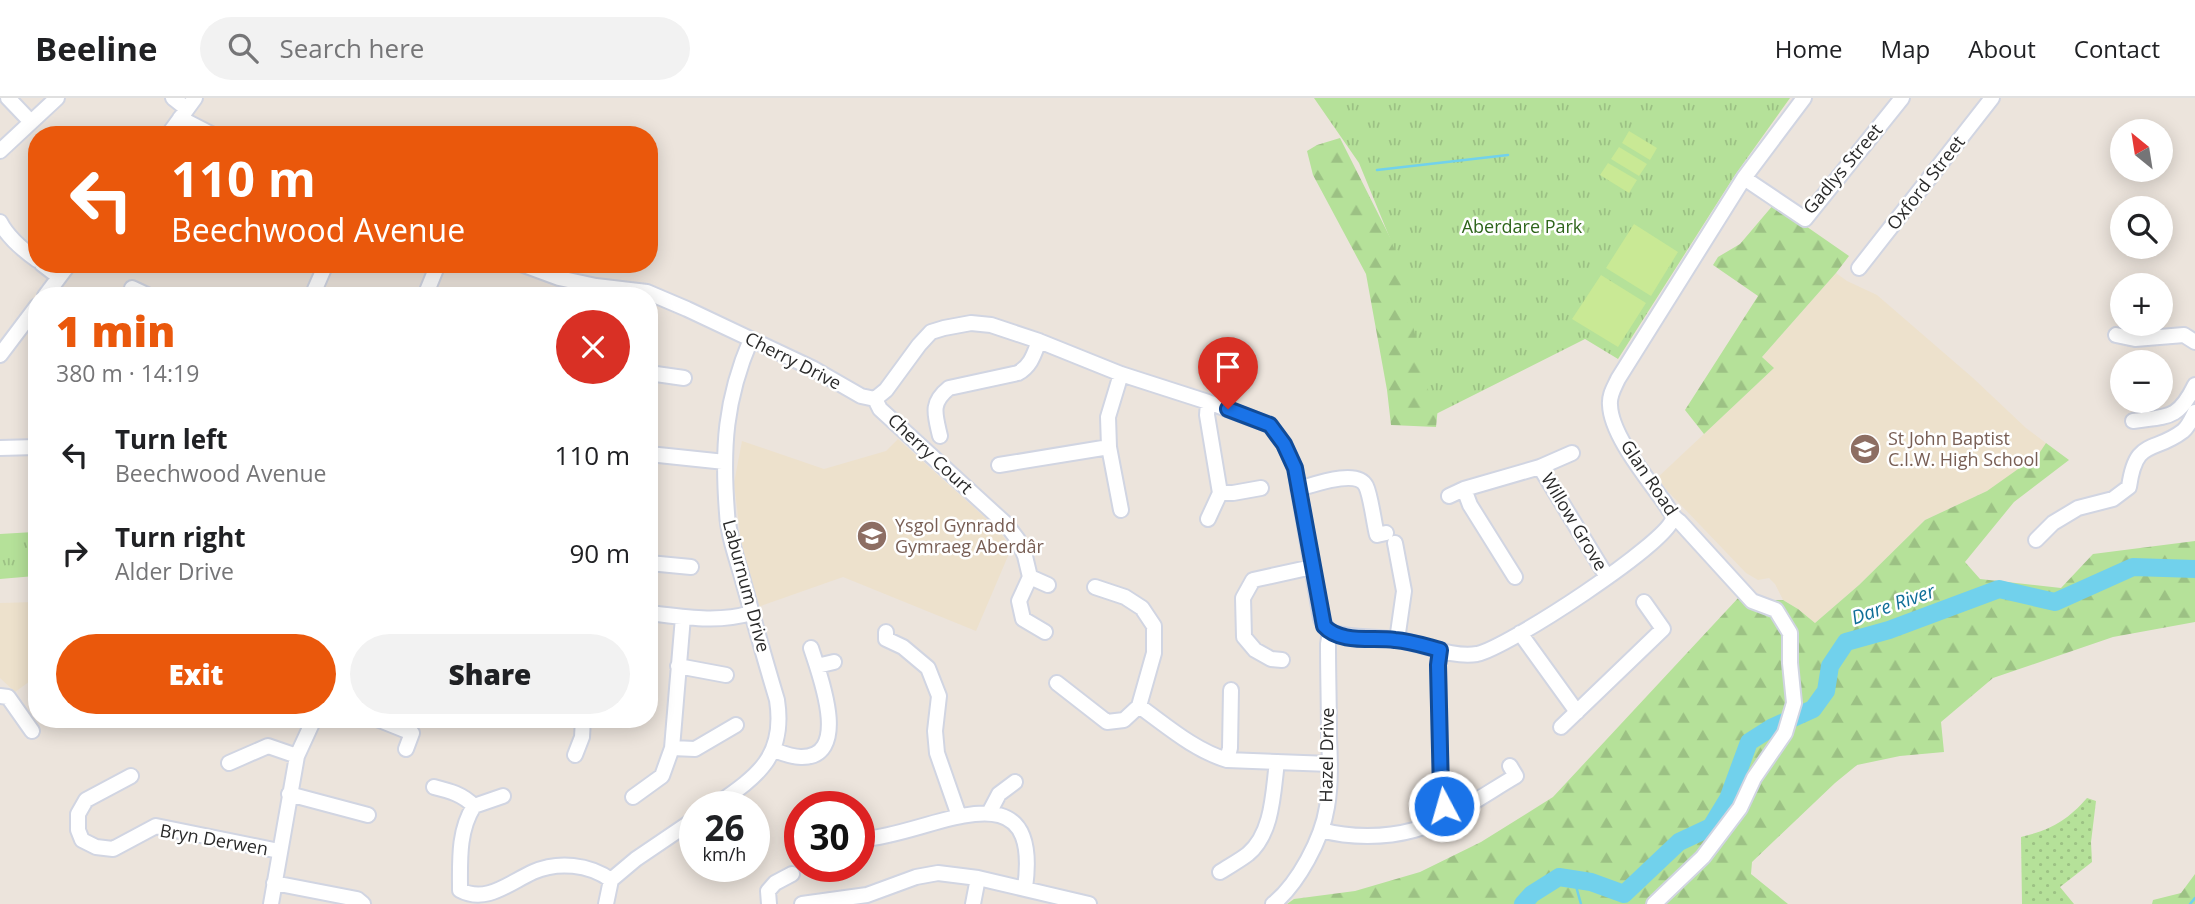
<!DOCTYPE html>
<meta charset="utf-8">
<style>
:root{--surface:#fff;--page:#f2f2f2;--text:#202124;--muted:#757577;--line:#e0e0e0;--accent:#ea580c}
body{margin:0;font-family:"Open Sans",sans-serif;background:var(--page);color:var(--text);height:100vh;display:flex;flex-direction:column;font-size:26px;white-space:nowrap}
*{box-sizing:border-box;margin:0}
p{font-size:23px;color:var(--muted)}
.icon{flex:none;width:38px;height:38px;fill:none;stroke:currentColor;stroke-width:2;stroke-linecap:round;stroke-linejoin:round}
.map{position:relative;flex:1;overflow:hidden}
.drawer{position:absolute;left:28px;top:189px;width:630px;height:441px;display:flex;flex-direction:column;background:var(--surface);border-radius:28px;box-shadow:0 4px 18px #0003}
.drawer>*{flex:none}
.banner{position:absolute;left:28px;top:28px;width:630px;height:147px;border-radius:28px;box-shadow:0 4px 18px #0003;background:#ea580c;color:#fff;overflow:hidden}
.needle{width:46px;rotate:330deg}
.tools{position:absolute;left:2110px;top:21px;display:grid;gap:14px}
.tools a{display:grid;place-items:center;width:63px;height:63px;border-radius:50%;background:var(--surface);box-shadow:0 4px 18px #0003;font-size:35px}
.speed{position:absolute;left:679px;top:693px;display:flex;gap:14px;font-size:35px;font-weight:700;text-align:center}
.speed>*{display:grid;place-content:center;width:91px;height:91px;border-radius:50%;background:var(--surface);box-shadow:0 4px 18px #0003;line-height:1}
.speed small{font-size:18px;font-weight:400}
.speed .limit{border:10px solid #d22;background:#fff;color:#111}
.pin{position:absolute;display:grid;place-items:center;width:60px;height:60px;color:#fff;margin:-72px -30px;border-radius:50% 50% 50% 0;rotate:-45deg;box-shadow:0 0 7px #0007}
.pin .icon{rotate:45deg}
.me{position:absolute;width:77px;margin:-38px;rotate:354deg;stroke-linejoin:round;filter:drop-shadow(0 0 5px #0008)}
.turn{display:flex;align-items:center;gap:24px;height:147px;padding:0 28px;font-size:32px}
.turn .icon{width:91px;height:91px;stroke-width:2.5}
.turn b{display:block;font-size:49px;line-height:60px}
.round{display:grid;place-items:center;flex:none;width:74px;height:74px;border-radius:37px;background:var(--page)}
.headline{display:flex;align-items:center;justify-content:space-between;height:119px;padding:0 28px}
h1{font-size:42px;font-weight:800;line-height:52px;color:var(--accent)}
.cta{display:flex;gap:14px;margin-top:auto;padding:14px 28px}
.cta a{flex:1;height:80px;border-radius:42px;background:var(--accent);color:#fff;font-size:28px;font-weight:800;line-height:80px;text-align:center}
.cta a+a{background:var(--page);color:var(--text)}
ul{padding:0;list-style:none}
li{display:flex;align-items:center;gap:21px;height:98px;padding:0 28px}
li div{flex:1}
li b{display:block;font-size:26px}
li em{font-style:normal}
header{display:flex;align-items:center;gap:42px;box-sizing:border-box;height:98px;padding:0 35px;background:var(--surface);border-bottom:2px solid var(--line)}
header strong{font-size:33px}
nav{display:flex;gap:38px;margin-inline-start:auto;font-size:24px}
.search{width:490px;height:63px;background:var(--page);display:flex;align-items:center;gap:18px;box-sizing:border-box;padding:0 24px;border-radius:38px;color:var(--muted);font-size:26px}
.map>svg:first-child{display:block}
.education{fill:#ede1cc}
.grass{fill:url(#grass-dots)}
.forest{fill:url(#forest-firs)}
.park{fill:url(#park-tufts)}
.pitch{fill:#c9e995}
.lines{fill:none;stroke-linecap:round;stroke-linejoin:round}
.stream{stroke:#71d1ec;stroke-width:2.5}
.river{stroke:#71d1ec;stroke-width:18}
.minor-casing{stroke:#d1d5e2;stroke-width:18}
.minor{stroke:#fff;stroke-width:14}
.route-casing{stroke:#114b97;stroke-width:18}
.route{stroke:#1a73e8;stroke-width:12}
.labels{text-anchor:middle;stroke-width:5;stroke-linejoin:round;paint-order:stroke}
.street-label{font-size:18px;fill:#2a2a2a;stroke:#fff}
.park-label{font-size:18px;fill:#2e651b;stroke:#fff}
.education-label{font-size:18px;fill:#785e54;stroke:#fff;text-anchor:start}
.water-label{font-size:19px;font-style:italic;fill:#106f98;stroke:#fff}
</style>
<header>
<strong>Beeline</strong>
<div class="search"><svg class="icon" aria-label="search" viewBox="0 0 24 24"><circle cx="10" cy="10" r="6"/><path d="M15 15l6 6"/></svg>Search here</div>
<nav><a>Home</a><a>Map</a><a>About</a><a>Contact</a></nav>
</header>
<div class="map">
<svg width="2195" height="806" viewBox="0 0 2195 806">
<defs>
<pattern id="grass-dots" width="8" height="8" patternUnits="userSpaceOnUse" patternTransform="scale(1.75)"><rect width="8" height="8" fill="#b5e199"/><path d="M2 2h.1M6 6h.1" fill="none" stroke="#9cc184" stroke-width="1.8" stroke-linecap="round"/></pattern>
<pattern id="forest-firs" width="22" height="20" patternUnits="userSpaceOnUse" patternTransform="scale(1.75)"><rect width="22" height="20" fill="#b5e199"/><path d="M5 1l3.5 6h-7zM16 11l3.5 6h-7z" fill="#9cc184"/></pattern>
<pattern id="park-tufts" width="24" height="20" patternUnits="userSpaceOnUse" patternTransform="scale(1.75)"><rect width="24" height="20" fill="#b5e199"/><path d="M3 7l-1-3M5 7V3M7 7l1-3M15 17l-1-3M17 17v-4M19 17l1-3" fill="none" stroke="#9cc184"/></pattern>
</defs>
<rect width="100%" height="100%" fill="#ece4dc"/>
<!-- education -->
<path class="education" d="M1836,175L1847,183L1877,197L1973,280L2026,330L2046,345L2039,357L1987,393L1925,422L1859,487L1815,525L1798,511L1783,502L1775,486L1769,480L1758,482L1746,475L1656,381L1773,271L1762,259Z
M898,341L1000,433L1011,451L976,533L843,479L758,509L741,443L734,385L742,343L824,371L886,353Z
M37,504V578L15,594L0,580V505Z"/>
<!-- grass -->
<path class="grass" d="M2087,700L2096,703L2091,744L2092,764L2060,789L2074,806H2022L2021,739C2050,732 2067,723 2087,700Z"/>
<!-- forest -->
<path class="forest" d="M1340,40L1409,177L1438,309L1436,329L1391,327L1387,292L1366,176L1313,77L1307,53L1317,47Z
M1774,106L1849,158L1836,175L1762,259L1774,270L1704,336L1685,312L1758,198L1713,167L1718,159L1740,146Z
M2046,345L2069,362L2014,404L1965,464L1980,481L2061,490L2093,456L2195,443V524L2113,539L1993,580L1941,624L1944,654L1900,658L1857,667L1835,685L1752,764L1751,776L1788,806H1287L1294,801L1355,793L1420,774L1481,744L1553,699L1740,498L1764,502H1783L1798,511L1815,525L1859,487L1925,422L1987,393L2038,357Z
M2195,776V806H2152L2153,802L2181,795Z"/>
<!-- park -->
<path class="park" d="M1314,0H1790L1735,77L1618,261L1585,241L1434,317L1396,155L1359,65Z
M34,434L35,478L0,481V436Z"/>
<!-- pitch -->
<path class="pitch" d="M1629,33L1657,50L1650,62L1622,45Z
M1619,49L1647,66L1639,78L1611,61Z
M1608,65L1637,82L1629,95L1600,77Z
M1634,126L1678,154L1651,198L1606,170Z
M1601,177L1646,205L1618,249L1572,221Z"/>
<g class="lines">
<!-- stream -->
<path class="stream" d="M1377,72L1508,57
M1574,781L1581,806
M2190,806L2195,800"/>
<!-- river -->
<path class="river" d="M1523,806L1532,796L1559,779L1591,784L1624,796L1679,744L1711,729L1728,701L1749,644L1771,630L1813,611L1826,593L1830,568L1846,544L1889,532L1999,491L2055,504L2133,469L2195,471"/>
<!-- minor casing -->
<g class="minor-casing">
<path id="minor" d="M8,0L31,24
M173,0L187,11
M180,20L213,37
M168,37L195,0
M0,53L57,0
M1744,80L1805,121L1902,0
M0,124C8,140 23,152 37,162
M42,166L59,179
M521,166L559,180L596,188L647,194L687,211L814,271L861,298L875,301L886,292L919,247L931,234L944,230L971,225L991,227L1039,243L1121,276L1208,304L1270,327L1284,346L1295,370L1321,521L1330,534
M1859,170L1992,0
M132,190L149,198
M45,198L69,166
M312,198L326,166
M425,198L438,166
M2116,237L2135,241L2184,237L2195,244
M0,257L37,208
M649,275L684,280
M875,301L880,311L1006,426L1018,442L1025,458L1030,479L1019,503L1023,521L1045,534
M2133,323C2168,318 2178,322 2195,287
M940,338C935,316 930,305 949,290L1018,275C1031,268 1034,256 1039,243
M0,350L37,349
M649,356L725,364
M999,367L1109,349
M1540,369L1607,479
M1298,391C1313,387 1357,370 1366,388C1371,398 1374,426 1377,437L1386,435
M1464,391L1470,407L1515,479
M1220,395H1233L1261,390
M1449,398L1464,391L1540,369L1572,355
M1121,412L1109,349L1108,319L1121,276
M1208,421L1220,395L1207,317L1208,304
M2036,442L2053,425L2078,410L2113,401L2129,389C2136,339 2153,356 2183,333C2189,328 2192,320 2195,314
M1395,445L1404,493L1397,542
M649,465L691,469
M1030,479L1048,487
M649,515C684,519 718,525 751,515
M886,534V541L903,549L928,570L939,598L935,633L937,655L959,718
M1330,534C1353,541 1375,538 1399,542C1423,546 1452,560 1477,556C1507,550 1668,445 1673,420
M1520,535L1577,614
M1440,552L1438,567L1441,693L1444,708L1449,717
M1282,562L1271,561L1255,552L1244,539L1243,500L1253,482L1312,469
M678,568L726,577
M817,568L834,564
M1057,585L1107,624L1124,622L1139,608L1154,555V528L1142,510L1125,499L1095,489
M0,598L8,599L32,633
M1139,608C1167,628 1194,652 1227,662L1330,666
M377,621L412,635L406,651
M1561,629L1663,531L1644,504
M672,650L695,651L736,627
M774,652C782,655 792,659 801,659C852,660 819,575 811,550
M575,657L582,639L583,621
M1227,662L1230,650L1231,592
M229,665L268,648L297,658
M131,678L86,702L78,716V732L82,742L96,749L113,751L156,728L279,753
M434,689C450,693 462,696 474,708L503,698
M289,696L368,717
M633,699L662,678L672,650L683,519
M474,708C458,733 460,763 460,792C486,806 509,785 533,774C558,763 589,766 611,782
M713,709C756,679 786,660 777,602C765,562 754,523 743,483C737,461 728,437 727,415C722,350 725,302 751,241
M989,715L999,696L1015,684
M1321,732C1350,740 1385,740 1414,732C1448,723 1485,696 1516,678L1510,668
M864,741C929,737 1043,662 1025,790
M1220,774C1229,768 1239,763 1248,756C1273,735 1273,694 1277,664
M274,785L357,801L363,806
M271,806L297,658L314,621
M606,806L611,782L636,761L695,721
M769,806L768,793L775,785L792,776
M802,806L867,797L916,779L938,775L978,780L1089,806
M973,806L978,780
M1273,806C1298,786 1322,741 1327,709C1331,686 1330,661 1329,638C1329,608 1328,577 1328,546L1330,534
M1654,806L1703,759L1740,710L1754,680L1785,635L1794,605L1790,565V535L1776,512L1752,503L1680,424C1672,419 1671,414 1666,407C1649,382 1611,338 1610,307C1609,297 1614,290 1618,281L1744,80L1804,0"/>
</g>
<!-- minor -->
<use href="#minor" class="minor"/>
</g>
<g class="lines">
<!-- route casing -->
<g class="route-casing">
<path id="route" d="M1228,311L1270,327L1284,346L1295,370L1324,528C1340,546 1373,539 1395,542C1410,543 1425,548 1440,552L1438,567L1441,693L1444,708"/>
</g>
<!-- route -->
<use href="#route" class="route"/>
</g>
<!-- icons -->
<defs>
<g id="school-disc" transform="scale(1.575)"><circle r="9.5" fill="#8d6e63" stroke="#fff"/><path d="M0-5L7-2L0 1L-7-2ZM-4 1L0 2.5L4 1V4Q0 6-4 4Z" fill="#fff"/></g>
</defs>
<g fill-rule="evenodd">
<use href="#school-disc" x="1865" y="351"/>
<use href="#school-disc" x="872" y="438"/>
</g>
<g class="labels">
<!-- street labels -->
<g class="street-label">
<text transform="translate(1843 71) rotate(-50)" y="6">Gadlys Street</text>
<text transform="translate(1926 85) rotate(-52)" y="6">Oxford Street</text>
<text transform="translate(793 263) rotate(27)" y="6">Cherry Drive</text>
<text transform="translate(930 356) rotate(43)" y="6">Cherry Court</text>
<text transform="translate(1649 380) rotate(56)" y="6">Glan Road</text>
<text transform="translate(1574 424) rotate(59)" y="6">Willow Grove</text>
<text transform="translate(746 488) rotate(75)" y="6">Laburnum Drive</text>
<text transform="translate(1327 657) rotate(-89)" y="6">Hazel Drive</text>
<text transform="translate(214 742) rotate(10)" y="6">Bryn Derwen</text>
</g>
<!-- park labels -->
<g class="park-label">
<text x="1522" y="135">Aberdare Park</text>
</g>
<!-- education labels -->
<g class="education-label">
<text x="1888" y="347">St John Baptist<tspan x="1888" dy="21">C.I.W. High School</tspan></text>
<text x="895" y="434">Ysgol Gynradd<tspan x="895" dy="21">Gymraeg Aberdâr</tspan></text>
</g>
<!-- water labels -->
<g class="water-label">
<text transform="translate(1893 506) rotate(-19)" y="7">Dare River</text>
</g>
</g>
</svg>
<div class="tools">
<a><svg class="needle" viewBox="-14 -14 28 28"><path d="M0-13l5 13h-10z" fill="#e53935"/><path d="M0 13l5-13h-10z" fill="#757577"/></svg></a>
<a><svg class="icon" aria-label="search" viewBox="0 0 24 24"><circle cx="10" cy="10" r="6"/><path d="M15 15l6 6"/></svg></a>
<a>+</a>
<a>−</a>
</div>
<div class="speed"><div>26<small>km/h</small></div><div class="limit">30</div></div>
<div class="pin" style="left:1228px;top:311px;background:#d93025"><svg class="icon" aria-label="arrive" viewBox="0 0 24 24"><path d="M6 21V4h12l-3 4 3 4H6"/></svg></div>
<svg class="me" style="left:1444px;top:708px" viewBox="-20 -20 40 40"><circle r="17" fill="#1a73e8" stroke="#fff" stroke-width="3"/><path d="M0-11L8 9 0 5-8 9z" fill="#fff"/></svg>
<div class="banner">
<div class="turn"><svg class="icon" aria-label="left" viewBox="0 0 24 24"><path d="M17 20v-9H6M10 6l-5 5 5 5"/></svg><div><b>110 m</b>Beechwood Avenue</div></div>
</div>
<section class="drawer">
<div class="headline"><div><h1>1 min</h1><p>380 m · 14:19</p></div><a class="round" style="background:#d93025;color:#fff"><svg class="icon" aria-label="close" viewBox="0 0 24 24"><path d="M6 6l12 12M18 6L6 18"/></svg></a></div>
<ul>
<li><svg class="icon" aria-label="left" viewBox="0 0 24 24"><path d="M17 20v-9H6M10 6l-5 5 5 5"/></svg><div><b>Turn left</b><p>Beechwood Avenue</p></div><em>110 m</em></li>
<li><svg class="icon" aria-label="right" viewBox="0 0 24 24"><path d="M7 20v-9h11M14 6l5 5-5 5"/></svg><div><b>Turn right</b><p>Alder Drive</p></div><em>90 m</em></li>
</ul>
<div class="cta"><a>Exit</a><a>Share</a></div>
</section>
</div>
